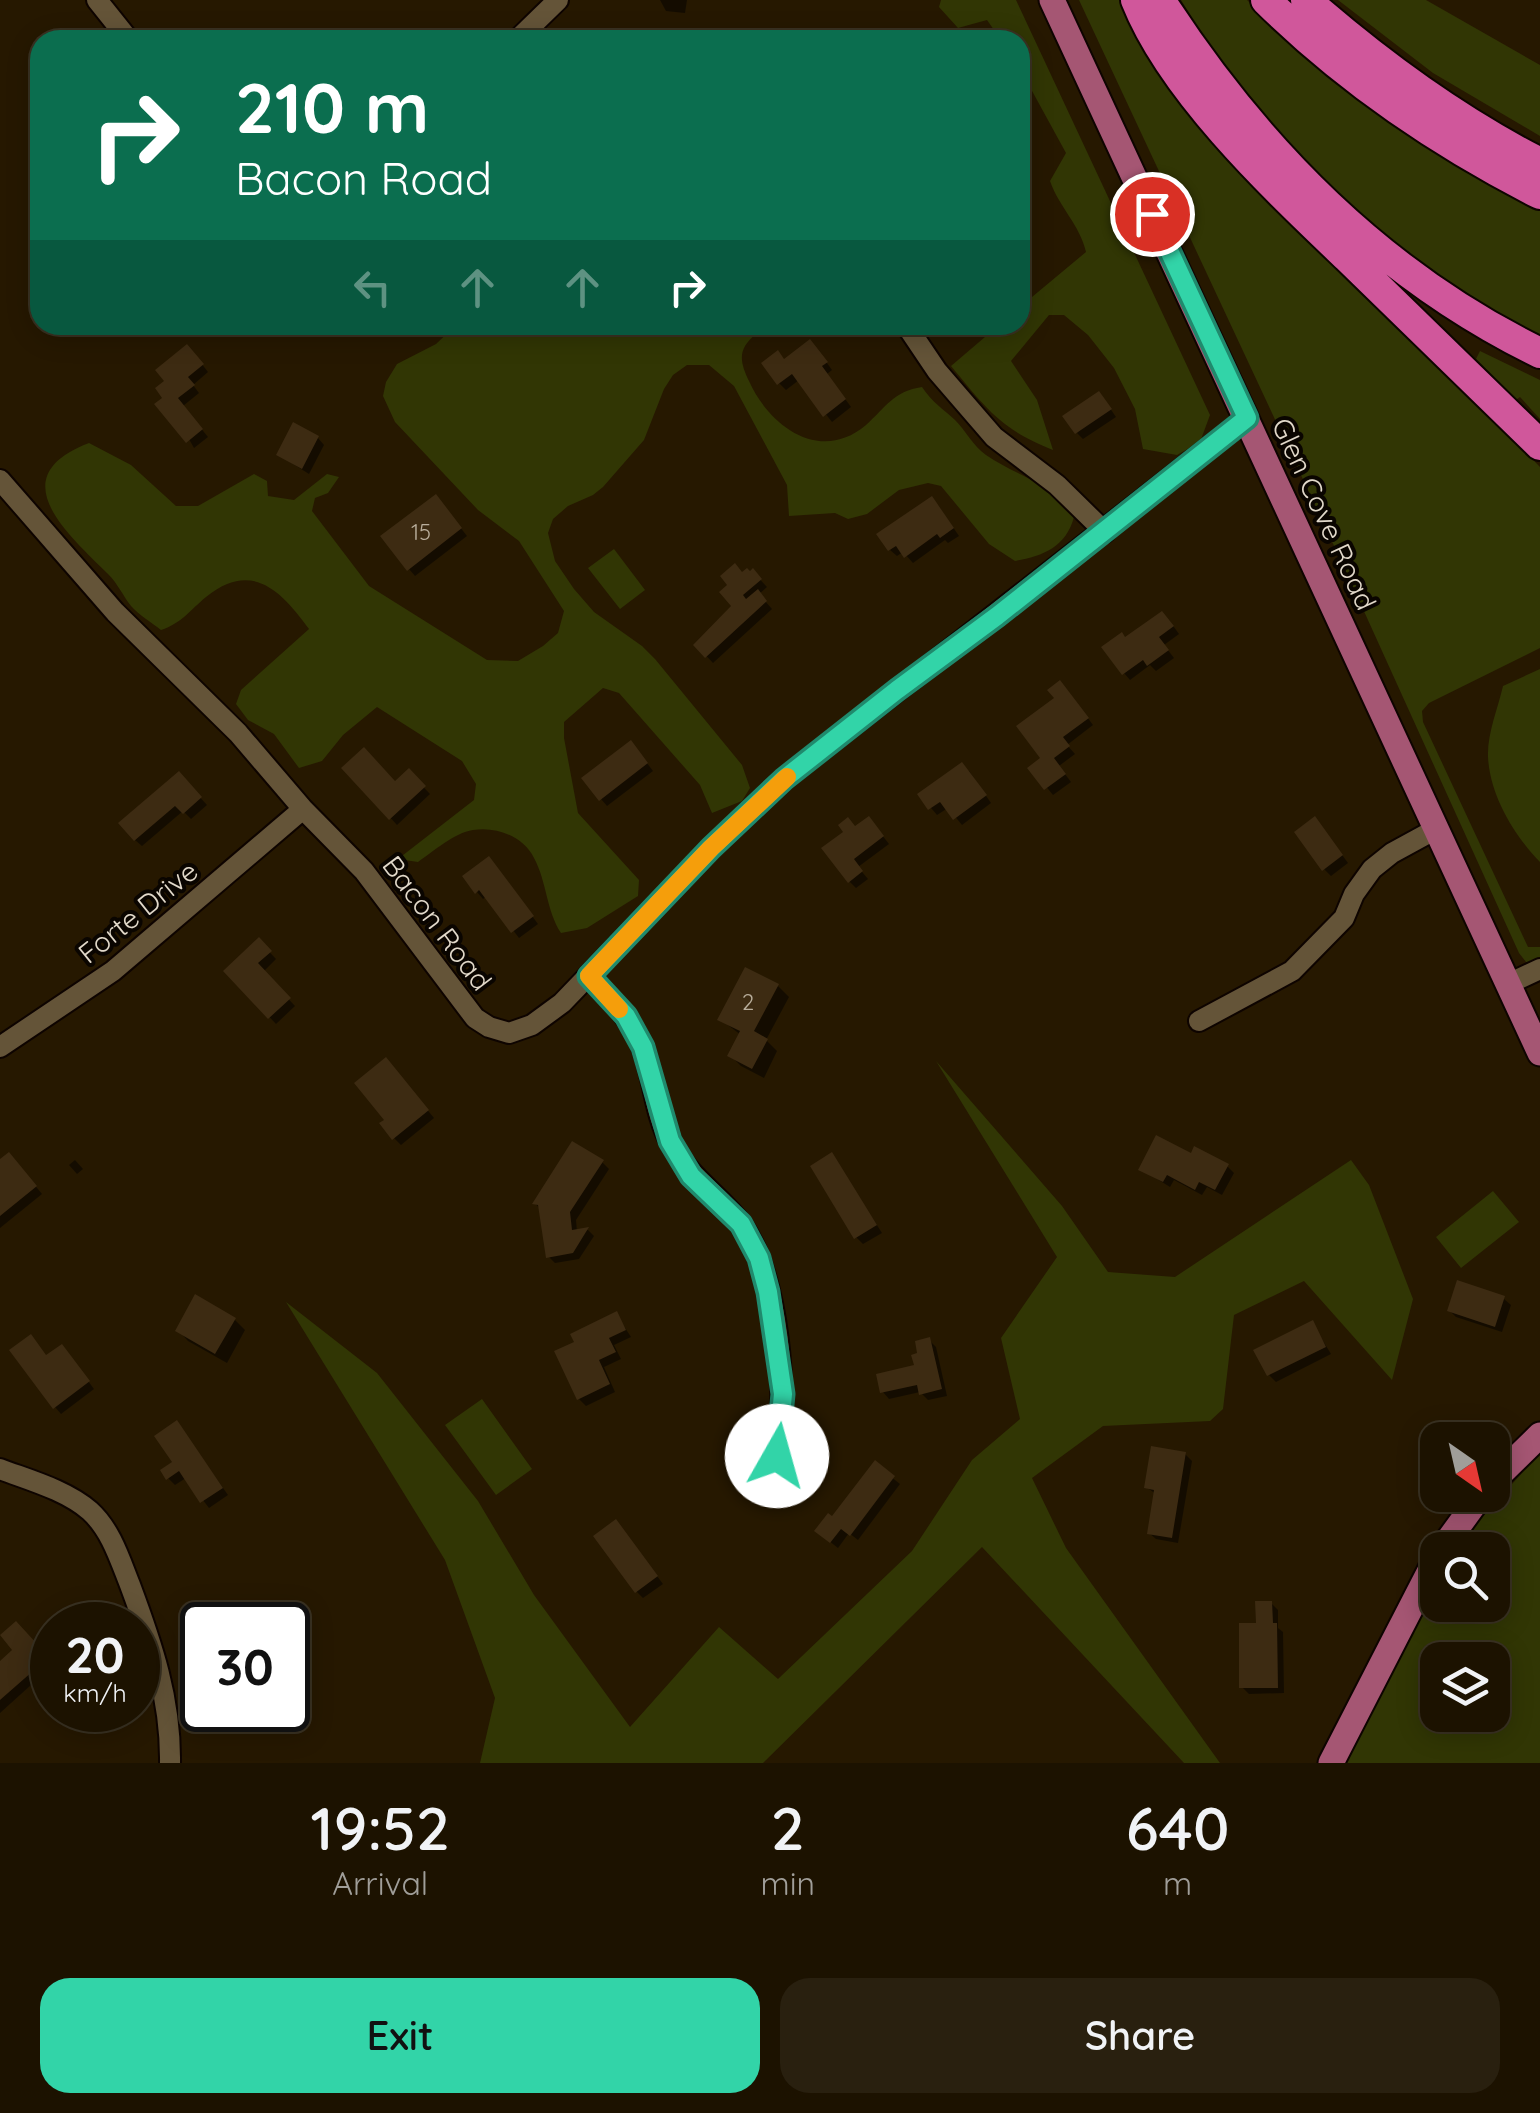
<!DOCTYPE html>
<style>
:root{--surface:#1c1200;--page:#29200f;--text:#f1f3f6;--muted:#a09e99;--line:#3a3222;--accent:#32d4a8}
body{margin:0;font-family:Quicksand,sans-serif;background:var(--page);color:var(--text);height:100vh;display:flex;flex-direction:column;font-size:38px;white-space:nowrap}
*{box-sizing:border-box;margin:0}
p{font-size:32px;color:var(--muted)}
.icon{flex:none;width:55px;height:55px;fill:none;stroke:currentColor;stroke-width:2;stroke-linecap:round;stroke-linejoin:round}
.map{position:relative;height:1763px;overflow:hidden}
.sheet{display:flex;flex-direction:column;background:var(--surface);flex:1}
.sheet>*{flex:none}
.banner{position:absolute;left:30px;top:30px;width:1000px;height:305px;border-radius:30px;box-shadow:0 5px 25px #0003,0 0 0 2px var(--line);background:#0b6e4f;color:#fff;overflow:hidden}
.needle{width:65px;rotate:146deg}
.controls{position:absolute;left:1420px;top:1422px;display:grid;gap:20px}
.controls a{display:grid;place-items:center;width:90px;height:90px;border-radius:20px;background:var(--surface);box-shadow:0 5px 25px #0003,0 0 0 2px var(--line);font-size:50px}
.speed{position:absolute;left:30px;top:1602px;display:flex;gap:20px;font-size:50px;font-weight:700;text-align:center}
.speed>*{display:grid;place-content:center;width:130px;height:130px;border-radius:50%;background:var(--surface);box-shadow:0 5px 25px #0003,0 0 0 2px var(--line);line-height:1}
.speed small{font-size:25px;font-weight:400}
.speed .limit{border:5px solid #111;border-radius:15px;background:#fff;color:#111}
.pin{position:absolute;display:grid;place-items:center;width:85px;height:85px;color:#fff;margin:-42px;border:5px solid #fff;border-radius:50%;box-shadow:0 2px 10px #0007}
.me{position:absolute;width:110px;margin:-55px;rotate:7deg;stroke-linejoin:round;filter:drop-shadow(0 0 8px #0008)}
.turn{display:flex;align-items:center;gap:35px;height:210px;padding:0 40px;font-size:45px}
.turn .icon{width:130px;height:130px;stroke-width:2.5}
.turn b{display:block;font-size:70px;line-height:85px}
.lanes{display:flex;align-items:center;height:95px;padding:0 40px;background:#0003;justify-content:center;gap:50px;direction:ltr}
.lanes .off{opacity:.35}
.eta{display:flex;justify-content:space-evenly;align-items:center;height:170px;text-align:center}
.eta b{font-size:60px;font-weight:600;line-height:70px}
.action{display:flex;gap:20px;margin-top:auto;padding:20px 40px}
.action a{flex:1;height:115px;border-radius:30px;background:var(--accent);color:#111;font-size:40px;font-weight:600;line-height:115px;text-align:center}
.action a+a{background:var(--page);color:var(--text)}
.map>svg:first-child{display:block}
.green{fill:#313604;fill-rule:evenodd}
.shadow{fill:#0007}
.building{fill:#3d2b12}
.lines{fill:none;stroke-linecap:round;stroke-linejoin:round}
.minor-casing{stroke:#0e0400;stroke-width:24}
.major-casing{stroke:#0e0400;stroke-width:29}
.highway-casing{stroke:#0e0400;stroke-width:34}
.minor{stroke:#645438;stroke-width:20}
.major{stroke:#a55673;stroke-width:25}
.highway{stroke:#d0579b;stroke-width:30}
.route-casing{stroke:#208a6d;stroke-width:25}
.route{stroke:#32d4a8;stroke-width:18}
.slow{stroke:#f59e0b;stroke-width:18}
.labels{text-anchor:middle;stroke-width:8;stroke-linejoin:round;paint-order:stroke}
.number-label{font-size:22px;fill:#b9ae9c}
.street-label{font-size:28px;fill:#e2d9ca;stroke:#0a0500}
</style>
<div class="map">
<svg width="1540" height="1763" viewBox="0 0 1540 1763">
<rect width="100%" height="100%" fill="#261800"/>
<!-- green -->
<path class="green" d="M941,0H1016L1210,415L1200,442L1177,455L1143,449L1135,409L1114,368L1088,335L1064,315H1049L1011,361L1037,400L1053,450C1000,429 986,408 951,366L999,325H1020V307L1086,252C1080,225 1059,207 1050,181L1066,153L1020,69V40H1001L987,20L958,28L939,7Z
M1079,0H1124L1459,384L1540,467V648L1429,703L1422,711L1423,722L1528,947H1540V960L1535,963L1526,962L1519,953L1343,565Z
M1181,0H1247C1306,56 1369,110 1438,154C1470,174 1506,190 1540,207V336C1385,252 1273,151 1181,0Z
M1338,0H1426L1540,65V136L1433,73Z
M456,325H646C668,348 696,329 723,325C731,324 740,325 748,325L756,334C738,349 739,360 749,381C769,426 820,464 866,425C886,407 894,391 922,387C932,402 943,409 955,420C966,431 973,446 986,455C1016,476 1054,483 1074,517C1066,547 1043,556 1015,561L989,544L941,486L928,483L899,490L867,514L848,519L835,513L789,516L787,485L734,386L709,365H687L673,375L664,389L644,440L603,487L593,495L568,506L553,519L548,533L555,561L574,589L594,612L642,646L655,659L742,765L750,788L742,801L712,813L700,785L619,693L603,688L564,722V738L578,813L639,880L638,896L587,928L561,933C546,910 547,882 534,858C524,837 497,826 473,830C454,833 434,851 418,862L398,859L474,800L476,784L462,761L377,707L343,735L322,761L299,768L274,734L248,720L236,704L241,690L309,629C281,590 251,560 206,597C189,611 182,623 161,630C151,622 139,615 131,606C123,596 118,584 108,574C68,534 0,477 89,443L131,465L176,506H198L254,474L267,481L268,496L294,500L327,474L339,477L328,493L315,498L312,511L369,586L487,660L518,661L543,646L558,633L564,611L519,541L478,510L395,422L383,396L386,382L397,364L436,344Z
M1480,351L1540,380V419L1520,397L1516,400L1476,359Z
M614,549L645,590L620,609L588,568Z
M1540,669V862C1514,835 1490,796 1488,757C1487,734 1498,708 1503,686Z
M936,1061L1062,1206L1108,1272L1175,1277L1351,1160L1369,1185L1413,1299L1392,1380L1304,1281L1234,1315L1223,1409L1210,1421L1103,1426L1032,1478L1066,1548L1220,1763H1184L982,1547L763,1763H480L495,1698L445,1560L286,1302L377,1373L478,1501L534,1595L630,1727L719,1627L778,1679L912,1551L972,1460L1020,1419L1001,1338L1057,1257Z
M1493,1191L1519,1222L1461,1268L1436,1237Z
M482,1399L532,1469L496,1495L445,1425Z
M1540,1453V1763H1347L1420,1613L1437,1586L1438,1605H1492V1550H1460L1476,1524ZM1438,1660H1492V1715H1438Z"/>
<!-- shadow -->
<path class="shadow" d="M660,0H687L685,13L666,11Z
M817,349L832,370L827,374L851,407L832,422L799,380L786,390L779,383L785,361Z
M194,354L208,372L193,385L199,393L183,406L208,437L194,448L166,398Z
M1105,401L1116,417L1083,439L1077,433Z
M318,438L324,445L309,474L279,455Z
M442,504L467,536L415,576L409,569Z
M938,505L959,536L948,543L945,540L913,563L903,552L897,556L890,550Z
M753,572L767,587L759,594L772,609L713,663L696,645L734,606L743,575Z
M1169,620L1179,634L1164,645L1174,658L1156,671L1150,665L1130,680L1124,673L1126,640Z
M1067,690L1093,725L1067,745L1075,754L1059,766L1071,782L1053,795L1031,768L1043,759Z
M637,750L653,771L607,806L601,799Z
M345,768L395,785L409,772L430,794L397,825Z
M969,771L991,803L962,825L948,808L937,815L920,795Z
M185,781L207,805L191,819L183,811L142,846L135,840Z
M875,826L889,844L858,867L868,879L856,888L849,881L856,828Z
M1321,826L1348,863L1331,876L1324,869Z
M495,866L538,924L519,938L487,896L483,899L477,892Z
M259,941L276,959L263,972L295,1006L276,1024L227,972Z
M778,986L789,997L766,1040L777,1051L764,1078L741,1066L730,1055L741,1035L720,1019Z
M392,1067L434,1118L401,1145L394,1138Z
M832,1155L882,1233L863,1244L856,1237Z
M1192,1156L1227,1166L1234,1173L1222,1195L1207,1187L1202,1195L1174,1180L1170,1187L1141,1169Z
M75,1160L83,1169L77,1174L69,1165Z
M15,1161L42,1194L0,1228V1162Z
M602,1162L609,1169L576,1220L577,1232L588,1230L594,1236L579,1259L555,1263L548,1256L541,1210L535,1203Z
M1504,1299L1511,1305L1502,1332L1456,1317L1449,1310Z
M616,1314L631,1337L614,1345L621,1359L604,1367L615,1392L586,1406L579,1399L577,1343Z
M235,1320L245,1330L227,1363L188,1341L178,1330Z
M1312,1323L1331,1354L1276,1382L1269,1375Z
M929,1340L936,1347L947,1396L928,1400L920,1392L889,1399L883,1392L917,1367Z
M68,1354L94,1389L61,1414L55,1407L47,1357Z
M177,1423L228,1495L209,1508L186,1478L175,1485L168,1478L175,1463Z
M1185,1454L1192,1461L1178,1543L1156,1539L1149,1533L1156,1494L1146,1487Z
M875,1464L900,1484L858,1540L849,1533L838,1548L824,1537L833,1520Z
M622,1529L663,1584L643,1598L637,1592Z
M1271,1603L1278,1610V1628L1283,1632L1284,1693L1249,1694L1242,1687L1258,1625Z
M16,1624L52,1666L0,1713V1664L16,1650Z"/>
<!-- building -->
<path class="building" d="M810,339L828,362L822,366L846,399L823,417L792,374L777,385L761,363L778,350L784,359Z
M187,344L204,364L188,377L195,385L178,398L203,429L186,443L154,404L162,398L155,388L164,381L155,370Z
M1099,391L1112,409L1075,434L1062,416Z
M293,422L319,436L302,469L276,455Z
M436,494L462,528L407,571L380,536Z
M932,496L954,528L940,538L937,534L904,558L896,546L888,551L876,534Z
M735,563L742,572L747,568L750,571L753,568L762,579L743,595L746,599L758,589L767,601L705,658L693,645L731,606L719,592L727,585L720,576Z
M1162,611L1174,626L1159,637L1169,650L1147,666L1143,660L1122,675L1101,647L1122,632L1125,637Z
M1060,680L1089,718L1063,737L1070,746L1054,758L1066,774L1044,790L1027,768L1040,758L1016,726L1054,698L1047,690Z
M631,740L648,763L599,801L581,778Z
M364,747L395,781L409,768L426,786L389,820L341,768Z
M962,762L987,795L953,820L940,802L928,810L917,794Z
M179,771L202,797L183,814L175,806L134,841L118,823Z
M869,816L884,836L854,859L863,871L848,883L821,848L843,832L838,825L848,817L855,826Z
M1315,816L1343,855L1322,871L1294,832Z
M489,856L534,916L511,933L479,890L475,894L462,876Z
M259,937L272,951L258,963L291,998L268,1019L223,971Z
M745,967L779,984L754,1031L768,1039L752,1069L727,1056L740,1031L717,1020Z
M386,1057L429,1110L392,1140L379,1123L384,1120L354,1083Z
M1156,1135L1191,1153L1194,1146L1229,1164L1215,1190L1199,1182L1195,1190L1167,1175L1163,1182L1138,1170Z
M572,1141L604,1160L570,1212L572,1230L589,1227L573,1253L546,1258L538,1205L532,1204Z
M9,1152L37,1186L0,1216V1159Z
M832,1152L877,1225L854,1239L810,1166Z
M1457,1280L1505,1296L1495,1327L1447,1311Z
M195,1294L236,1318L215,1354L175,1331Z
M617,1311L626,1330L609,1338L616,1352L599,1360L610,1384L577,1400L554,1351L574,1342L570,1334Z
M1313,1320L1326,1347L1267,1376L1253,1350Z
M31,1334L46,1355L62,1344L90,1381L53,1409L9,1350Z
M930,1337L942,1389L919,1395L917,1385L880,1393L876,1374L914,1365L911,1355L917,1353L915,1341Z
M177,1420L223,1488L200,1503L179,1471L166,1480L160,1470L172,1462L154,1436Z
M1151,1446L1186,1452L1172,1538L1147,1534L1154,1490L1144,1488Z
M875,1460L895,1476L850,1536L841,1529L830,1543L814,1531L828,1513L832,1516Z
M616,1519L658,1576L635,1593L593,1536Z
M1255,1601H1272L1273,1623H1277L1278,1688H1239V1623H1256Z
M259,1611L263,1625H238L235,1618Z
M16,1621L49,1657L0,1700V1661L12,1650L0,1635Z"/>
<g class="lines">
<!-- minor casing -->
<g class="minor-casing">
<path id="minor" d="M97,0L129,40
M517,40L558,0
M906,325L937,371L994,437L1057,485L1105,532
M0,480L115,612L238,733L303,809L364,871L475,1018L489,1027L509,1033L532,1025L562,1003L711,848L784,779L1247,418
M589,976C609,998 633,1020 643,1049C654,1080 655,1116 672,1145C692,1181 720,1195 742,1225C779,1279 788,1393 777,1456
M1508,984L1540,969
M1199,1021L1292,971L1344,918L1354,894L1372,869L1392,853L1436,829
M0,1047L113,971L303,809
M0,1469C29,1480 66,1490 90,1511C111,1530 120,1560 130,1585C152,1644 171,1699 170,1763"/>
</g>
<!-- major casing -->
<g class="major-casing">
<path id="major" d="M1052,0L1540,1053
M1492,1482L1540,1435
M1441,1550L1481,1495
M1331,1763L1438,1555"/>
</g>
<!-- highway casing -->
<g class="highway-casing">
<path id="highway" d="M1136,0C1173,93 1276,189 1348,258C1412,321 1476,383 1540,445
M1160,0C1255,147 1380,275 1540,353
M1266,0C1346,79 1440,143 1540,194
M1306,0C1378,63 1454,119 1540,163"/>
</g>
<!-- minor -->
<use href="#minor" class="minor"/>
<!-- major -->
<use href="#major" class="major"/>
<!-- highway -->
<use href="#highway" class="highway"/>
</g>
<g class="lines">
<!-- route casing -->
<g class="route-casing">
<path id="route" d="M777,1456L783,1394L768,1292L759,1258L741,1224L691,1176L670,1141L643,1047L626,1016L589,976L711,848L784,779L897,690L997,616L1247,418L1152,214"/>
</g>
<!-- route -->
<use href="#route" class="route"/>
<!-- slow -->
<path class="slow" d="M619,1009L589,976L711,848L787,777"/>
</g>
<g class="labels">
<!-- number labels -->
<g class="number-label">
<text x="421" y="540">15</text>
<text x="748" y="1010">2</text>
</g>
<!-- street labels -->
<g class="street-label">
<text transform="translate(1324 514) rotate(65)" y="10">Glen Cove Road</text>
<text transform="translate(138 912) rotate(-39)" y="10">Forte Drive</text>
<text transform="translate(437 923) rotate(53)" y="10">Bacon Road</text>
</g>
</g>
</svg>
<div class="controls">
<a><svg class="needle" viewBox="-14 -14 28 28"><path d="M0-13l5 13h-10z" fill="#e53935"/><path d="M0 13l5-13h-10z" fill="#a09e99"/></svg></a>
<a><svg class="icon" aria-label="search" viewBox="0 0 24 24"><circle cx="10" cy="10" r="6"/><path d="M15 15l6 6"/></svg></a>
<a><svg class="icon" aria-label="layers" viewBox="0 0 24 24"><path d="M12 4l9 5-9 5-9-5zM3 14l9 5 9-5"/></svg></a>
</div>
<div class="speed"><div>20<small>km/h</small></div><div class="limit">30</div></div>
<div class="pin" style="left:1152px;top:214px;background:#d93025"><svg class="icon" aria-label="arrive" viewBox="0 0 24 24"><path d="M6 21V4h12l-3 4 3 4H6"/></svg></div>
<svg class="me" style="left:777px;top:1456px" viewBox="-20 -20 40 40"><circle r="19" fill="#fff"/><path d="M0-13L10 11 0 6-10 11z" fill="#32d4a8"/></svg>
<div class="banner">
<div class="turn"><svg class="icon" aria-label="right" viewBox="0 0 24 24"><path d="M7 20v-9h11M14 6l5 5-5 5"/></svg><div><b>210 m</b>Bacon Road</div></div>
<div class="lanes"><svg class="icon off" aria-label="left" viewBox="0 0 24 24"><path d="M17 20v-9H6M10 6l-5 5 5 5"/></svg><svg class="icon off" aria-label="ahead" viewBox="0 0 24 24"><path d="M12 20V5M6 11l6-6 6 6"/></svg><svg class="icon off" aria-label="ahead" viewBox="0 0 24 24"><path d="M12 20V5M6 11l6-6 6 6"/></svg><svg class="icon" aria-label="right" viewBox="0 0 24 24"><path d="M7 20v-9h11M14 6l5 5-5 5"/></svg></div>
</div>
</div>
<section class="sheet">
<div class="eta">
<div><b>19:52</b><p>Arrival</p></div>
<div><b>2</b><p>min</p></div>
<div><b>640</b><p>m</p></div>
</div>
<div class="action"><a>Exit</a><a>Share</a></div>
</section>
